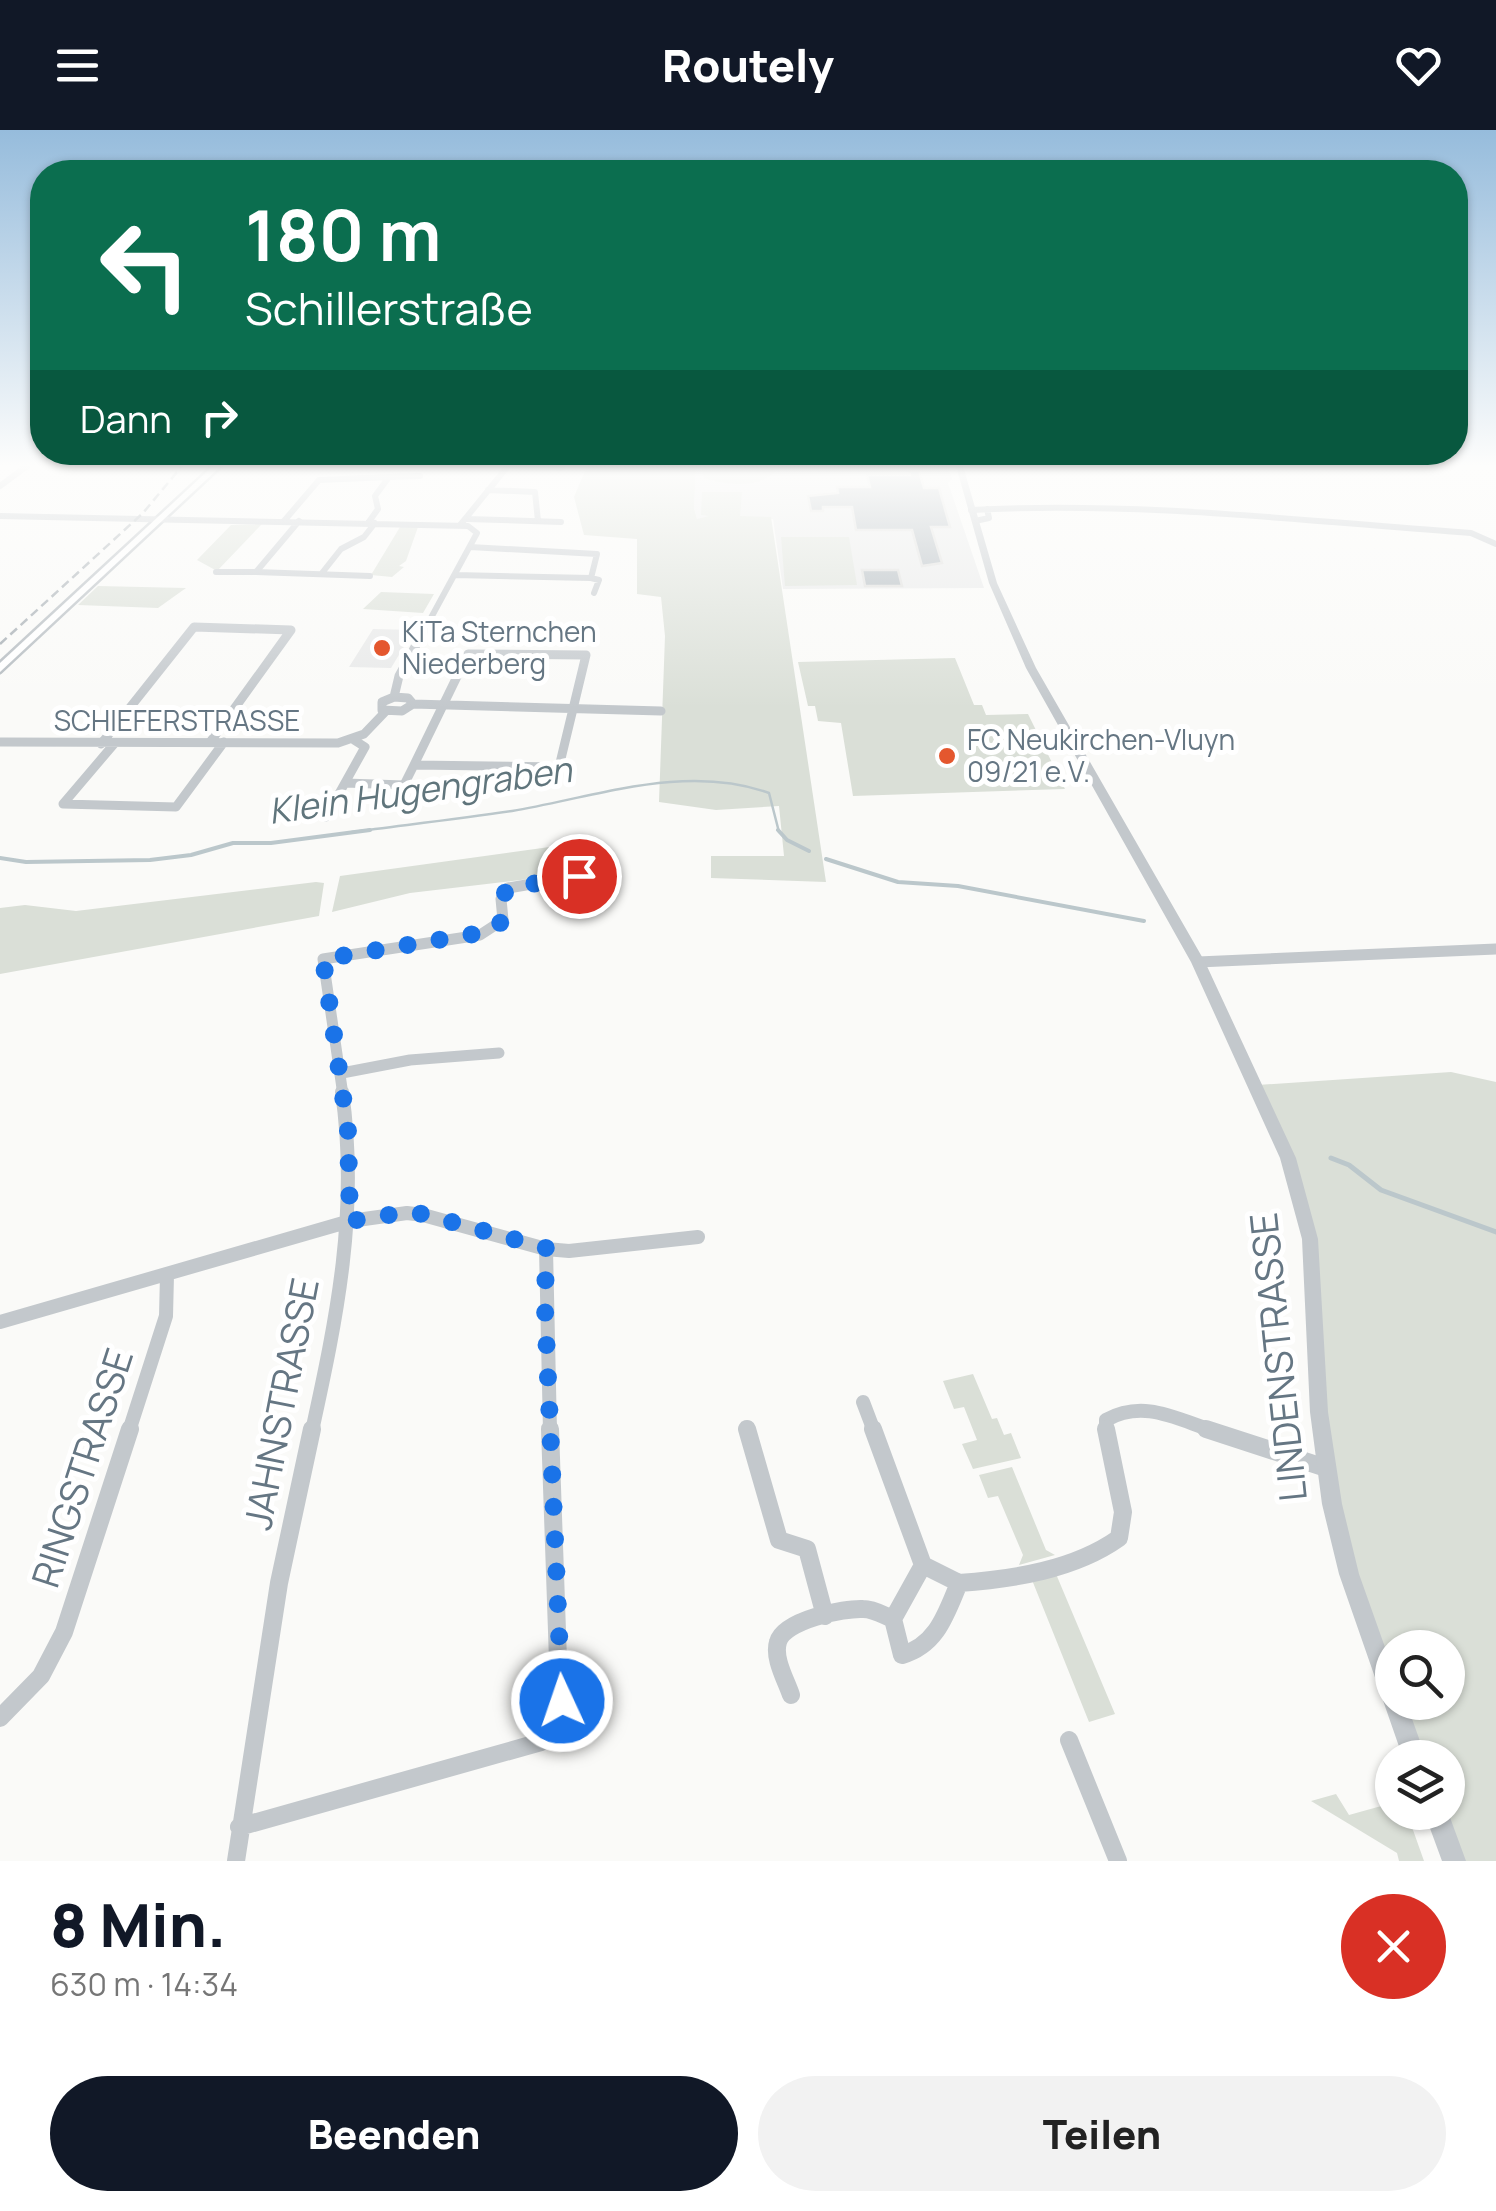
<!DOCTYPE html>
<html lang="de">
<meta charset="utf-8">
<style>
:root{--surface:#fff;--page:#f2f2f2;--text:#222;--muted:#767676;--accent:#111827}
body{margin:0;font-family:Manrope,sans-serif;background:var(--page);color:var(--text);height:100vh;display:flex;flex-direction:column;font-size:38px;white-space:nowrap}
*{box-sizing:border-box;margin:0}
p{font-size:32px;color:var(--muted)}
.icon{flex:none;width:55px;height:55px;fill:none;stroke:currentColor;stroke-width:2;stroke-linecap:round;stroke-linejoin:round}
.map{position:relative;height:1731px;overflow:hidden}
.drawer{display:flex;flex-direction:column;background:var(--surface);flex:1}
.drawer>*{flex:none}
.banner{position:absolute;left:30px;top:30px;width:1438px;height:305px;border-radius:40px;box-shadow:0 2px 8px #0004;background:#0b6e4f;color:#fff;overflow:hidden}
.fabs{position:absolute;left:1375px;top:1500px;display:grid;gap:20px}
.fabs a{display:grid;place-items:center;width:90px;height:90px;border-radius:50%;background:var(--surface);box-shadow:0 2px 8px #0004;font-size:50px}
.pin{position:absolute;display:grid;place-items:center;width:85px;height:85px;color:#fff;margin:-42px;border:5px solid #fff;border-radius:50%;box-shadow:0 2px 10px #0007}
.me{position:absolute;width:110px;margin:-55px;rotate:357deg;stroke-linejoin:round;filter:drop-shadow(0 0 8px #0008)}
.turn{display:flex;align-items:center;gap:35px;height:210px;padding:0 50px;font-size:45px}
.turn .icon{width:130px;height:130px;stroke-width:2.5}
.turn b{display:block;font-size:70px;line-height:85px}
.then{display:flex;align-items:center;height:95px;padding:0 50px;background:#0003;gap:20px;font-size:38px}
.round{display:grid;place-items:center;flex:none;width:105px;height:105px;border-radius:52px;background:var(--page)}
.headline{display:flex;align-items:center;justify-content:space-between;height:170px;padding:0 50px}
h1{font-size:60px;font-weight:800;line-height:75px;color:var(--accent)}
.action{display:flex;gap:20px;margin-top:auto;padding:20px 50px}
.action a{flex:1;height:115px;border-radius:60px;background:var(--accent);color:#fff;font-size:40px;font-weight:800;line-height:115px;text-align:center}
.action a+a{background:var(--page);color:var(--text)}
header{display:flex;justify-content:space-between;align-items:center;height:130px;padding:0 50px;background:var(--accent);color:#fff;font-size:45px;font-weight:800}
.map>svg:first-child{display:block}
.built{fill:#e8e9e9}
.green{fill:#dadfd7}
.lines{fill:none;stroke-linecap:round;stroke-linejoin:round}
.stream-far2{stroke:#bbc7cb;stroke-width:2.5}
.stream-far1{stroke:#bbc7cb;stroke-width:4}
.stream{stroke:#bbc7cb;stroke-width:5}
.building{fill:#aab3b9;stroke:#dcdcda;stroke-width:2.5}
.secondary-casing{stroke:#b3babf;stroke-width:5}
.minor-far4{stroke:#c3c8cc;stroke-width:6}
.minor-far3{stroke:#c3c8cc;stroke-width:9}
.minor-far2{stroke:#c3c8cc;stroke-width:11}
.minor-far1{stroke:#c3c8cc;stroke-width:14}
.minor{stroke:#c3c8cc;stroke-width:18}
.tertiary{fill:#c3c8cc;fill-rule:evenodd}
.secondary{fill:#fff;fill-rule:evenodd}
.rail{stroke:#a2aab0;stroke-width:2.5;stroke-dasharray:9 5;stroke-linecap:butt}
.route{stroke:#1a73e8;stroke-width:18;stroke-dasharray:0 32.4}
.poi-dot{fill:#e4572e;stroke:#fff;stroke-width:4}
.labels{text-anchor:middle;stroke-width:10;stroke-linejoin:round;paint-order:stroke}
.far-poi-label{font-size:28px;fill:#657683;stroke:#fff;text-anchor:start}
.far-street-label{font-size:28px;fill:#657683;stroke:#fff}
.water-label{font-size:35px;font-style:italic;fill:#60757c;stroke:#fff}
.near-street-label{font-size:38px;fill:#657683;stroke:#fff}
</style>
<header><svg class="icon" aria-label="menu" viewBox="0 0 24 24"><path d="M4 6h16M4 12h16M4 18h16"/></svg>Routely<svg class="icon" aria-label="heart" viewBox="0 0 24 24"><path d="M12 20l-8-8c-3-5 5-10 8-4 3-6 11-1 8 4z"/></svg></header>
<div class="map">
<svg width="1496" height="1731" viewBox="0 0 1496 1731">
<rect width="100%" height="100%" fill="#fafaf8"/>
<!-- built -->
<path class="built" d="M696,336H948L952,349L948,353L984,458L783,459L773,389H697L694,378Z
M373,499L414,500L391,538L349,537Z"/>
<!-- green -->
<path class="green" d="M587,336H696L694,378L697,389L709,386L701,385L702,362H742L740,386L771,387L826,752L711,748V726H784L779,676L716,680L659,672L665,506L661,467L637,464V409L584,405L574,367Z
M701,336H774L775,342C756,359 727,355 704,348Z
M262,394L217,441L197,430L231,395Z
M400,397H418L406,431L399,436L404,437L392,447L371,445Z
M781,407H849L857,455L785,456Z
M98,456L186,458L158,478L78,475Z
M381,462L434,464L423,483L363,479Z
M955,528L974,575H982L986,585L1028,584L1065,659L853,666L841,593L818,591L815,576H808L798,532Z
M600,710L604,740L410,763L332,782L340,746Z
M316,752L324,753L319,786L0,844V778L25,775L76,781Z
M1451,942L1496,952V1731H1454L1448,1682V1628L1415,1627L1395,1573L1448,1572V1518H1392V1567L1332,1374L1310,1109L1257,955Z
M973,1244L992,1289L997,1288L1004,1305L1011,1303L1021,1328L973,1339L962,1314L977,1310L964,1277L954,1279L943,1251Z
M1012,1337L1046,1420L1055,1425L1019,1435L1023,1425L998,1366L988,1368L979,1345Z
M1056,1444L1115,1584L1089,1592L1032,1450Z
M1336,1664L1349,1685L1392,1673V1682L1407,1683L1424,1731H1399L1397,1723L1311,1671Z"/>
<g class="lines">
<!-- stream-far2 -->
<path class="stream-far2" d="M352,702C405,695 459,689 512,681C595,667 686,633 769,663L779,702"/>
<!-- stream-far1 -->
<path class="stream-far1" d="M778,700L787,710L809,721
M0,728L26,732L150,730L191,725L233,713H271L370,700
M826,729L898,752L958,756L1144,791"/>
<!-- stream -->
<path class="stream" d="M1331,1028L1349,1035L1381,1060L1496,1102"/>
</g>
<!-- building -->
<path class="building" d="M909,341H919L924,358H939L950,397H931L942,433L922,436L912,400H856L852,377H823V381H811L808,366L838,363L837,357H870L867,345H910Z
M862,440H898L902,456H865Z"/>
<g class="lines">
<!-- secondary casing -->
<g class="secondary-casing">
<path id="secondary" d="M213,336H221L0,542V533Z"/>
</g>
<!-- minor-far4 -->
<path class="minor-far4" d="M389,347L420,346
M0,356L27,336
M488,360L535,362L538,391
M971,380C1137,371 1305,391 1471,403L1496,414
M0,386L468,396L477,403L426,497
M467,389L561,392
M284,391L319,350L389,347L375,366L378,379L368,393
M299,391L256,442L370,446
M975,391L989,388L987,379
M461,394L508,336L562,338
M470,417L597,424L591,448
M216,442H256
M322,443L341,419L364,407L375,393
M455,445L591,448L599,450L594,463"/>
<!-- minor-far3 -->
<path class="minor-far3" d="M468,524L586,525L559,637L414,635Z
M394,567L399,546L427,495
M394,567L408,568L413,574L402,581L382,580V572Z
M413,574L661,581
M0,612L338,613L364,604L386,581
M101,614L194,497L291,500L211,611
M114,614L63,674L176,677L224,612
M345,653L404,655L414,635
M326,687L365,617L354,610"/>
<!-- minor-far2 -->
<path class="minor-far2" d="M1198,832L1496,819
M342,943L410,930L499,923
M343,965L323,829L480,805L503,790L501,769L508,758L579,746"/>
<!-- minor-far1 -->
<path class="minor-far1" d="M546,1119L550,1301
M0,1192L350,1091L407,1083L423,1085L546,1119L569,1121L698,1107
M863,1272L874,1301
M129,1301L166,1186L167,1145
M312,1301C337,1187 359,1080 342,962
M1106,1301V1290C1144,1269 1176,1289 1214,1301"/>
<!-- minor -->
<path class="minor" d="M747,1299L779,1410L807,1419L825,1486
M873,1299L923,1435
M1206,1299L1326,1338
M923,1435L959,1453C946,1484 937,1515 902,1525L893,1489Z
M959,1453C1013,1449 1074,1440 1119,1408L1123,1382L1106,1299
M791,1565C786,1550 773,1528 778,1512C784,1490 844,1478 863,1479C874,1479 883,1485 893,1489
M0,1588L41,1546L64,1502L130,1299
M1069,1610L1118,1731
M239,1697L541,1612L560,1588L550,1299
M236,1731L279,1453L312,1299"/>
<!-- tertiary -->
<path class="tertiary" d="M956,336H963L997,453L1036,538L1205,832L1296,1028L1318,1109L1328,1282L1342,1374L1359,1444L1392,1537V1572H1406L1426,1628H1403L1339,1444L1322,1374L1310,1282L1302,1109L1280,1028L1191,832L1026,538L989,453Z
M1448,1681V1682L1466,1731H1442L1424,1682Z"/>
<!-- secondary -->
<use href="#secondary" class="secondary"/>
<!-- rail -->
<path class="rail" d="M0,514L143,383L182,336"/>
</g>
<!-- sky -->
<linearGradient id="sky" x2="0" y2="1"><stop stop-color="#96bcdc"/><stop offset="0.58" stop-color="#fdfdfc"/><stop offset="1" stop-color="#fdfdfc" stop-opacity="0"/></linearGradient>
<rect width="1496" height="578" fill="url(#sky)"/>
<g class="lines">
<!-- route -->
<path class="route" d="M562,1571L545,1179L546,1118L423,1084L407,1082L350,1091L348,1001L323,829L492,801L503,790L501,769L508,758L579,746"/>
</g>
<!-- markers -->
<g class="poi-dot">
<circle cx="382" cy="518" r="10"/>
<circle cx="947" cy="626" r="10"/>
</g>
<g class="labels">
<!-- far-poi labels -->
<g class="far-poi-label">
<text x="402" y="512">KiTa Sternchen<tspan x="402" dy="32">Niederberg</tspan></text>
<text x="967" y="620">FC Neukirchen-Vluyn<tspan x="967" dy="32">09/21 e.V.</tspan></text>
</g>
<!-- far-street labels -->
<g class="far-street-label">
<text x="177" y="601">SCHIEFERSTRASSE</text>
</g>
<!-- water labels -->
<g class="water-label">
<text transform="translate(420 661) rotate(-8)" y="12">Klein Hugengraben</text>
</g>
<!-- near-street labels -->
<g class="near-street-label">
<text transform="translate(1279 1227) rotate(-96)" y="13">LINDENSTRASSE</text>
<text transform="translate(282 1274) rotate(-79)" y="13">JAHNSTRASSE</text>
<text transform="translate(83 1338) rotate(-72)" y="13">RINGSTRASSE</text>
</g>
</g>
</svg>
<div class="fabs">
<a><svg class="icon" aria-label="search" viewBox="0 0 24 24"><circle cx="10" cy="10" r="6"/><path d="M15 15l6 6"/></svg></a>
<a><svg class="icon" aria-label="layers" viewBox="0 0 24 24"><path d="M12 4l9 5-9 5-9-5zM3 14l9 5 9-5"/></svg></a>
</div>
<div class="pin" style="left:579px;top:746px;background:#d93025"><svg class="icon" aria-label="arrive" viewBox="0 0 24 24"><path d="M6 21V4h12l-3 4 3 4H6"/></svg></div>
<svg class="me" style="left:562px;top:1571px" viewBox="-20 -20 40 40"><circle r="17" fill="#1a73e8" stroke="#fff" stroke-width="3"/><path d="M0-11L8 9 0 5-8 9z" fill="#fff"/></svg>
<div class="banner">
<div class="turn"><svg class="icon" aria-label="left" viewBox="0 0 24 24"><path d="M17 20v-9H6M10 6l-5 5 5 5"/></svg><div><b>180 m</b>Schillerstraße</div></div>
<div class="then">Dann<svg class="icon" aria-label="right" viewBox="0 0 24 24"><path d="M7 20v-9h11M14 6l5 5-5 5"/></svg></div>
</div>
</div>
<section class="drawer">
<div class="headline"><div><h1>8 Min.</h1><p>630 m · 14:34</p></div><a class="round" style="background:#d93025;color:#fff"><svg class="icon" aria-label="close" viewBox="0 0 24 24"><path d="M6 6l12 12M18 6L6 18"/></svg></a></div>
<div class="action"><a>Beenden</a><a>Teilen</a></div>
</section>
